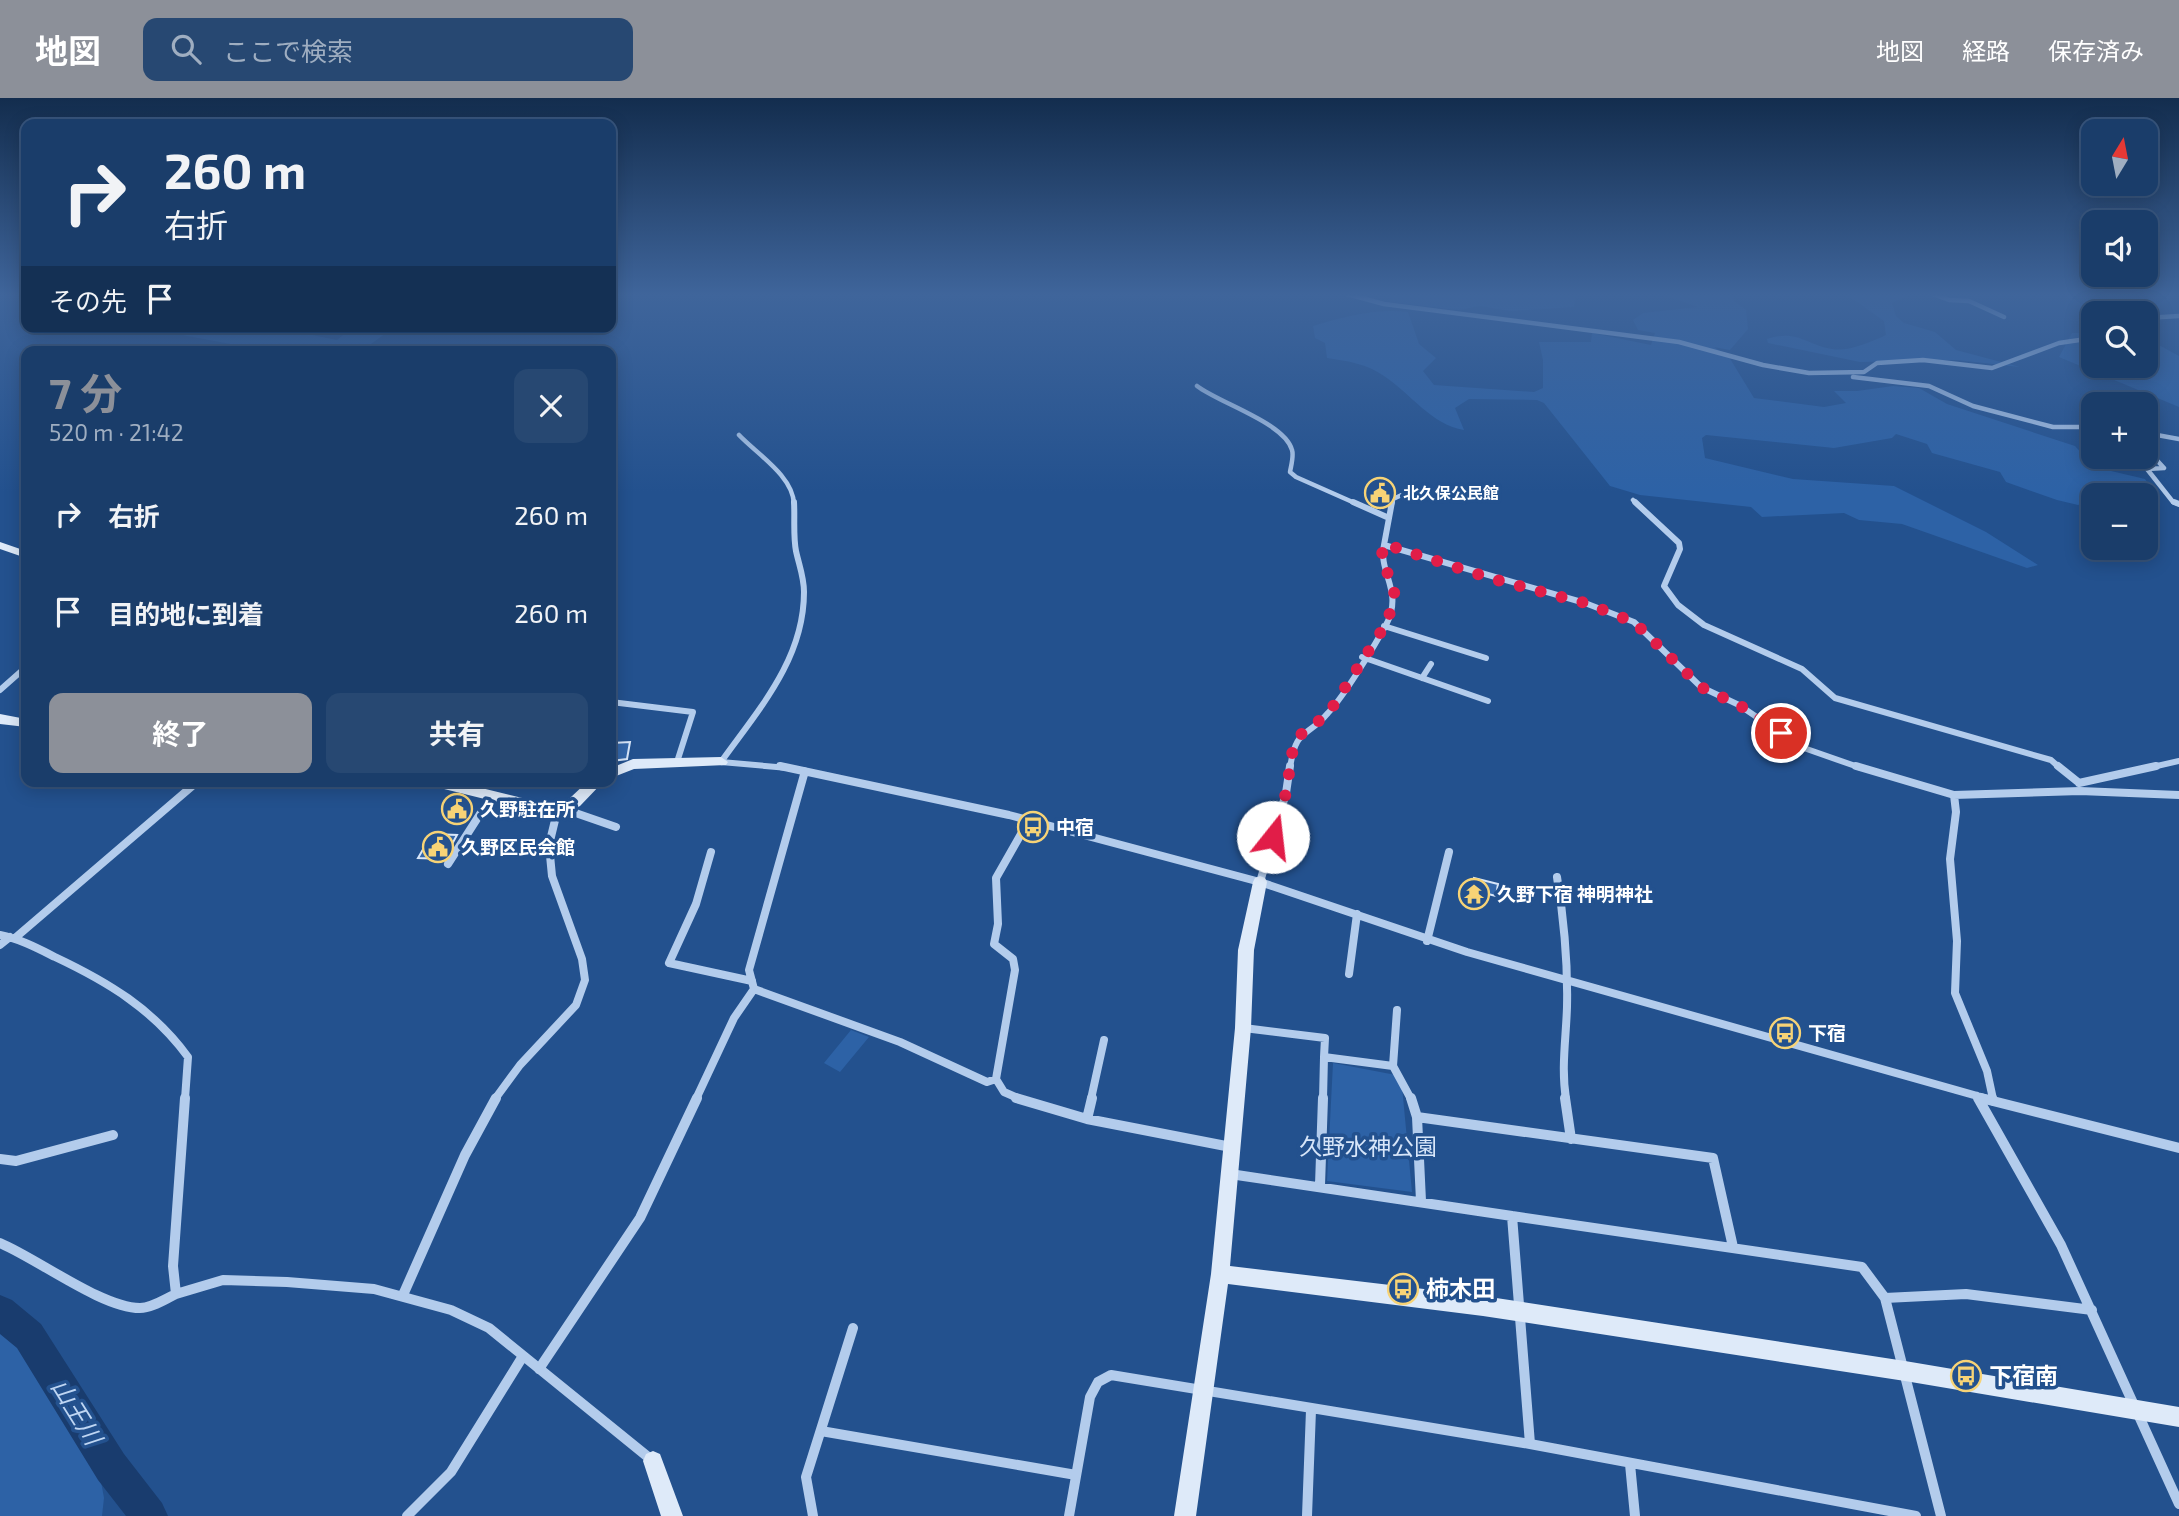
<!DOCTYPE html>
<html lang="ja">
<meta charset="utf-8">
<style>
:root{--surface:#1a3d6a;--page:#274872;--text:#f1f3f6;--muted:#9faec1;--line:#38567e;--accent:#8c9099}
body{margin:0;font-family:"Exo 2","Noto Sans JP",sans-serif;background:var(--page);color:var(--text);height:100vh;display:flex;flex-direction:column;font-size:26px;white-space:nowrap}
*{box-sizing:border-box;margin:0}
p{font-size:23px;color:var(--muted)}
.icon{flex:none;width:38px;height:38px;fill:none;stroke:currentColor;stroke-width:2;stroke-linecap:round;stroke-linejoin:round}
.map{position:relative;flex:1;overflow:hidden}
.drawer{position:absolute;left:21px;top:248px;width:595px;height:441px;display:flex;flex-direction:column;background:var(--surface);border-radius:14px;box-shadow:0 4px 18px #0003,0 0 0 2px var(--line)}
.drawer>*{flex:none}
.banner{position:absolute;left:21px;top:21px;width:595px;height:214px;border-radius:14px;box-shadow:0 4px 18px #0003,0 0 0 2px var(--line);background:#1a3d6a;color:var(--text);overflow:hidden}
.needle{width:46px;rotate:10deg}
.controls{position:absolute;left:2081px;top:21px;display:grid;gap:14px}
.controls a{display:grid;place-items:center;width:77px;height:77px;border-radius:14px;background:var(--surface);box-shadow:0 4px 18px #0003,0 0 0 2px var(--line);font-size:35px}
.pin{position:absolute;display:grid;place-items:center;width:60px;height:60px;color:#fff;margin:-30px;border:4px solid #fff;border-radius:50%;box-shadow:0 2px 7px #0007}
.me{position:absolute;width:77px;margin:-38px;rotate:16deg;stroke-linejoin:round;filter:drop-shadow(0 0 5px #0008)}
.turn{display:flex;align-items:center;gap:24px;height:147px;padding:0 28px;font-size:32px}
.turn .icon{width:91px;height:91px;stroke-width:2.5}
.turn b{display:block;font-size:49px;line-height:60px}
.then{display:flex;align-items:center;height:66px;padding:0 28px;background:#0003;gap:14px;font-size:26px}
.round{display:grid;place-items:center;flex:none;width:74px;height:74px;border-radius:14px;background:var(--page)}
.headline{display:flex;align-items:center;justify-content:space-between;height:119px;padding:0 28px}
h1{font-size:42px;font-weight:700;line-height:52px;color:var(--accent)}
.cta{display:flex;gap:14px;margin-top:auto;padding:14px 28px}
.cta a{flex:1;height:80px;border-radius:14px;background:var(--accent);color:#fff;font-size:28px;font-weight:700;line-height:80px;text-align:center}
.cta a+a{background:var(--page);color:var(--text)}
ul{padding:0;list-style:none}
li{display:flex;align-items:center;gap:21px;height:98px;padding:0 28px}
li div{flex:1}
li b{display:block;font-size:26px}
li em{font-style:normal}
header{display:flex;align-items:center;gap:42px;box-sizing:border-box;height:98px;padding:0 35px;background:var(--accent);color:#fff}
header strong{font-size:33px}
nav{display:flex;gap:38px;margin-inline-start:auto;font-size:24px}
.search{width:490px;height:63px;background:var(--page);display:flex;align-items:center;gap:18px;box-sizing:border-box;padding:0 24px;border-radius:14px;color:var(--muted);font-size:26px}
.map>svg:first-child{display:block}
.green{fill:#2d62a6}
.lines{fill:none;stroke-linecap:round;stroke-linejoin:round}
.river{fill:#193c6e;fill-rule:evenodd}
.building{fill:#3367ab;stroke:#d8e6f9;stroke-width:2}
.street-far3{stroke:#b3ccec;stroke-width:4.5}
.street-far2{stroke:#b3ccec;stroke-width:6}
.street-far1{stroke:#b3ccec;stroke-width:8}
.street{stroke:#b3ccec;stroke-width:10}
.secondary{fill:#deeaf9;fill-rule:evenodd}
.route{stroke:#e11d48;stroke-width:12;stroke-dasharray:0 21.6}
.labels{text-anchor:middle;stroke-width:7;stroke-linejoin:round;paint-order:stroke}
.far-poi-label{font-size:16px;font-weight:bold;fill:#fff;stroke:#23518e;text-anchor:start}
.poi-label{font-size:19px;font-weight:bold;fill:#fff;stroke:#23518e;text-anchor:start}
.near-park-label{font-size:23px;fill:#d8e6f9;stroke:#23518e}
.near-poi-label{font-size:23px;font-weight:bold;fill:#fff;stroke:#23518e;text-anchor:start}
.near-water-label{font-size:24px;font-style:italic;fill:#bfd6f3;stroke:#23518e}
</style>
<header>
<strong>地図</strong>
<div class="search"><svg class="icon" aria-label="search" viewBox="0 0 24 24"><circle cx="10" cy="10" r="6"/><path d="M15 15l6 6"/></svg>ここで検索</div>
<nav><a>地図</a><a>経路</a><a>保存済み</a></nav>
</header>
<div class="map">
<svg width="2179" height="1418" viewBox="0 0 2179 1418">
<rect width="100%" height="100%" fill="#23518e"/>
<!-- green -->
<path class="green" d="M1575,196L1574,209L1510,213L1480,208L1459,212L1390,204V197Z
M1660,196H1733L1734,203L1746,212L1748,231L1730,252L1714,249L1729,259L1754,300L1824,309L1846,305L1834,293H1857L1893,288L1919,290L1947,306L2075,348L2094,369L2145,381L2160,404L2146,403V397H2093V401L2078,407L2057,402L2006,384L2000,374L1932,355L1927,346L1896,336L1892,340L1834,350L1706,337L1702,340L1705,360L1793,381L1894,388L1986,434L2038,467L2027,470L1902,426L1859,422L1844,415L1762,419L1751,409L1640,397L1610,388L1544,305L1537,302L1469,301L1455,310L1464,332C1432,327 1411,296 1384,278C1367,266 1348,263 1327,260L1325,245L1315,240L1313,228C1342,219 1377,210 1408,214L1419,246L1436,260L1423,273L1434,287L1534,294L1543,290V262L1539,244H1591L1592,235L1651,247L1655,235L1638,232L1633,222L1643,215L1698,209Z
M1846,196H1912L1892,205L1896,218L1904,225L1935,234L1956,252L2020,269L1956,262L1860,264L1768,245L1767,241C1797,231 1805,246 1832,251C1848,254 1871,244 1886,237L1884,223Z
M165,229H321L312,237L337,242L353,229L393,230L360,254H273L177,236L183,231Z
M2072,235H2093V268H2146V240L2179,258V309L2059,259Z
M851,932L869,939L840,974L824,965Z
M1333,965L1401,978L1412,1094L1327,1083Z
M0,1233L30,1242L85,1296L104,1400L102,1418H0Z"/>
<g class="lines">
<!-- river -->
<path class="river" d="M0,1197L12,1202L41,1226L124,1356L162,1405L168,1418H126L98,1382L17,1250L0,1236Z"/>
</g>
<!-- building -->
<path class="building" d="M630,644L627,661L611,663L612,645Z
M432,736L457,737L444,761L418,760Z
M1474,780L1498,786L1496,798L1472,792Z"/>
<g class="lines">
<!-- street-far3 -->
<path class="street-far3" d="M1347,196L1384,206L1679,244L1763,267L1809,275L1864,274L1877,265L1923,262L1992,270L2059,245L2093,240
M1933,196L1949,202L1969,203L2004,219
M2146,220L2179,218
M1853,279L1929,288L1973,308L2053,329H2093
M1197,288C1219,305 1285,325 1292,352C1294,358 1291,368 1290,374L1296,379L1357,406
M2146,335L2179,341
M739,337C757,356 793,378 794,406
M2153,337V358L2164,370L2147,371L2173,404L2179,406
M1633,402L1637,406
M1392,406L1393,401L1406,395"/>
<!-- street-far2 -->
<path class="street-far2" d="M1353,404L1389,420
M1635,404L1679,445L1680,451L1664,488L1678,507L1704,527L1802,571L1835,600L2051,662L2060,670
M2174,404L2179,406
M1384,447L1392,404
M1384,528L1486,560
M1362,559L1488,603
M1422,580L1431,566
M0,592L26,569
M611,595L613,580
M611,604L693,614L677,664
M721,664L788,670
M721,664C758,612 804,562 804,494C804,479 799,467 796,453C793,438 795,420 794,404
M1290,670C1296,629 1306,641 1328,615C1345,597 1375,547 1387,525C1403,493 1378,474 1384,447L1585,505L1634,524L1701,589L1739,607L1801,649L1861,670
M2148,670L2179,663"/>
<!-- street-far1 -->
<path class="street-far1" d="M780,668L1009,717L1260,784L1467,854L1988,1001
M1856,668L1954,697L2080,693L2179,697
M2058,668L2078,684
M805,673L749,872L754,891L900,944L987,984L996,981
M2079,685L2156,668
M1954,697L1956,714L1950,761L1957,843L1955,895L1987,973L1993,1001
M564,711L616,729
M711,754L696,806L669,865L752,883
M448,766L491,699
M1557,779C1564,822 1568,865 1567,909C1566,941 1561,970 1566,1001
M1260,784L1286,695L1290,668
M0,837C20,841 37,850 55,859C108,884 153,911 188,959L185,1001
M15,840L197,684
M1427,843L1449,754
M0,847L10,839
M1349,876L1357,816
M1244,930L1325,940L1324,959L1393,968L1411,1001
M1393,968L1397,912
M1977,998L1979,1001
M495,1001L520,967L576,907L585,882L582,861L552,778L549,747L557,714
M696,1001L734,920L754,891
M1020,1001L1004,994L996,981L1015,872L1013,861L994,846L998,826L996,780L1029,722
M1091,1001L1104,942
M1323,1001L1324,959"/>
<!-- street -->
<path class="street" d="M185,1000L173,1168L176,1196L223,1182L287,1184L374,1191L451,1212L489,1230L653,1363
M1016,1000L1087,1021L1231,1049
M1411,1000L1417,1019L1421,1103
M1565,1000L1571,1041
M1978,1000L2061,1147L2179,1406
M1981,1000L2179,1050
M1992,1000L1993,1003
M1417,1019L1713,1060L1733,1149
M1087,1021L1092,1000
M0,1061L16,1063L113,1037
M1230,1076L1512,1118
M1320,1087L1323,1000
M0,1145C38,1161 102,1210 140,1210C152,1210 165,1201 176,1196
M403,1197L465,1057L496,1000
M1885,1200L1966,1196L2092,1212
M539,1271L640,1120L697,1000
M821,1333L1076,1377
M1530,1346L1512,1118L1862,1169L1885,1200L1941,1418
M1630,1366L1635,1418
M407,1418L451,1374L523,1258
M813,1418L806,1379L853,1230
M1069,1418L1090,1299L1098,1284L1111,1277L1530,1346L1916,1418
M1307,1418L1311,1312"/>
<!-- secondary -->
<path class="secondary" d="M0,444L26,453V460L0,451Z
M0,616L26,621V629L0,626Z
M721,659L728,664L726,667L634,671L611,680V670L633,661Z
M429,684H457L555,708L570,700L587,684H603L580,708L557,719L436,689Z
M1260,778L1265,780L1267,784L1254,852L1251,930L1230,1168L1483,1198L1905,1263L2179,1309V1329L1905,1283L1483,1218L1228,1186L1196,1418H1174L1211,1176L1235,930L1238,852L1253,784L1255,780Z
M653,1353L660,1356L683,1418H661L643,1363L646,1356Z"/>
</g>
<!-- sky -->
<linearGradient id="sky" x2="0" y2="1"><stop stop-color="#132d4e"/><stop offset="0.5" stop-color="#3f659b"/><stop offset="1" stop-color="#3f659b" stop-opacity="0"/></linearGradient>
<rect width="2179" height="394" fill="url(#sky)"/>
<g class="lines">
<!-- route -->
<path class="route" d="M1273,739L1286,695L1293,650L1299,638L1328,616L1388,523L1395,491L1381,461L1384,446L1493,481L1585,505L1634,524L1701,589L1739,607L1781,635"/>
</g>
<!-- icons -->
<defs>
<g id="civic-ring" transform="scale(1.575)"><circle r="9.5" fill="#23518e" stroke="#f7d376" stroke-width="1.5"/><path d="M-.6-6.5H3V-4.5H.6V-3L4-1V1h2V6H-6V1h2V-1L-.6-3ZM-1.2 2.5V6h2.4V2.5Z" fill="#f7d376"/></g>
<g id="bus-ring" transform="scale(1.575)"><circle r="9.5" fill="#23518e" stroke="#f7d376" stroke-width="1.5"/><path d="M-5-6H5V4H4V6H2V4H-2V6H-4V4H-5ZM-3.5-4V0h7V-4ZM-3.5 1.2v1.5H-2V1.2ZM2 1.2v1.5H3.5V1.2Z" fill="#f7d376"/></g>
<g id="temple-ring" transform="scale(1.575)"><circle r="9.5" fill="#23518e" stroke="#f7d376" stroke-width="1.5"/><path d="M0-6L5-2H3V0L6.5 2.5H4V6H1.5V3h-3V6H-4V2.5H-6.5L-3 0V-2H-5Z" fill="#f7d376"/></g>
</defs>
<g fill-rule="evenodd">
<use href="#civic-ring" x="1380" y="395"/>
<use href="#civic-ring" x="457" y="711"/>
<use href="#bus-ring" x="1033" y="729"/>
<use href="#civic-ring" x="438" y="749"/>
<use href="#temple-ring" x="1474" y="796"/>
<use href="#bus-ring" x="1785" y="935"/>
<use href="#bus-ring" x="1403" y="1191"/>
<use href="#bus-ring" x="1966" y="1278"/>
</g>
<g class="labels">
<!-- far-poi labels -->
<g class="far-poi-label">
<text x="1403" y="401">北久保公民館</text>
</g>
<!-- poi labels -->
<g class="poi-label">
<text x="480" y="718">久野駐在所</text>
<text x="1056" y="736">中宿</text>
<text x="461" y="756">久野区民会館</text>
<text x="1497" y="803">久野下宿 神明神社</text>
<text x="1808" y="942">下宿</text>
</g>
<!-- near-park labels -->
<g class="near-park-label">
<text x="1368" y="1057">久野水神公園</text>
</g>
<!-- near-poi labels -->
<g class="near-poi-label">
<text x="1426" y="1199">柿木田</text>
<text x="1989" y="1286">下宿南</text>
</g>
<!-- near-water labels -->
<g class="near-water-label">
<text transform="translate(76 1314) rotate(58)" y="8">山王川</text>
</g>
</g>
</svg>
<div class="controls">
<a><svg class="needle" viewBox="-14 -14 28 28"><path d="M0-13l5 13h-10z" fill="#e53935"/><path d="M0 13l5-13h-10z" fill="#9faec1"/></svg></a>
<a><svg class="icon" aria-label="sound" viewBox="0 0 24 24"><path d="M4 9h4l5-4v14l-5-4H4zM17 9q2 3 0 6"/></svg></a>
<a><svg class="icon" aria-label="search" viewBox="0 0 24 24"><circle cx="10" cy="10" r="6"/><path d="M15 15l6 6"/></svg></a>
<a>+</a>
<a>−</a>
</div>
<div class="pin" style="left:1781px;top:635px;background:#d93025"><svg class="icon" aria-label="arrive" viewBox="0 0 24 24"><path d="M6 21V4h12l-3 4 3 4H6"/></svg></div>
<svg class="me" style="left:1273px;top:739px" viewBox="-20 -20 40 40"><circle r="19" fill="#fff"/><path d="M0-13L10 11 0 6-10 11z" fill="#e11d48"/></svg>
<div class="banner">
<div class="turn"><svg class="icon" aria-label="right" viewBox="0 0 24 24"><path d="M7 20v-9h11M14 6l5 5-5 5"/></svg><div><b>260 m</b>右折</div></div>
<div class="then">その先<svg class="icon" aria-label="arrive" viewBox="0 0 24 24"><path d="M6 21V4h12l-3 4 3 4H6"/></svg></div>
</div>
<section class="drawer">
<div class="headline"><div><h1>7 分</h1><p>520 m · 21:42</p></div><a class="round"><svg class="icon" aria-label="close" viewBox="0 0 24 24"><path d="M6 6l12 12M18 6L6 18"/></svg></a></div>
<ul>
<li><svg class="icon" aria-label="right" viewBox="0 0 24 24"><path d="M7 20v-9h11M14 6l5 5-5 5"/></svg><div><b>右折</b></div><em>260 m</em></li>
<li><svg class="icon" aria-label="arrive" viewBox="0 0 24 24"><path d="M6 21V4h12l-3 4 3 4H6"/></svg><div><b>目的地に到着</b></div><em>260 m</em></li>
</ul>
<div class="cta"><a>終了</a><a>共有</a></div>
</section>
</div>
